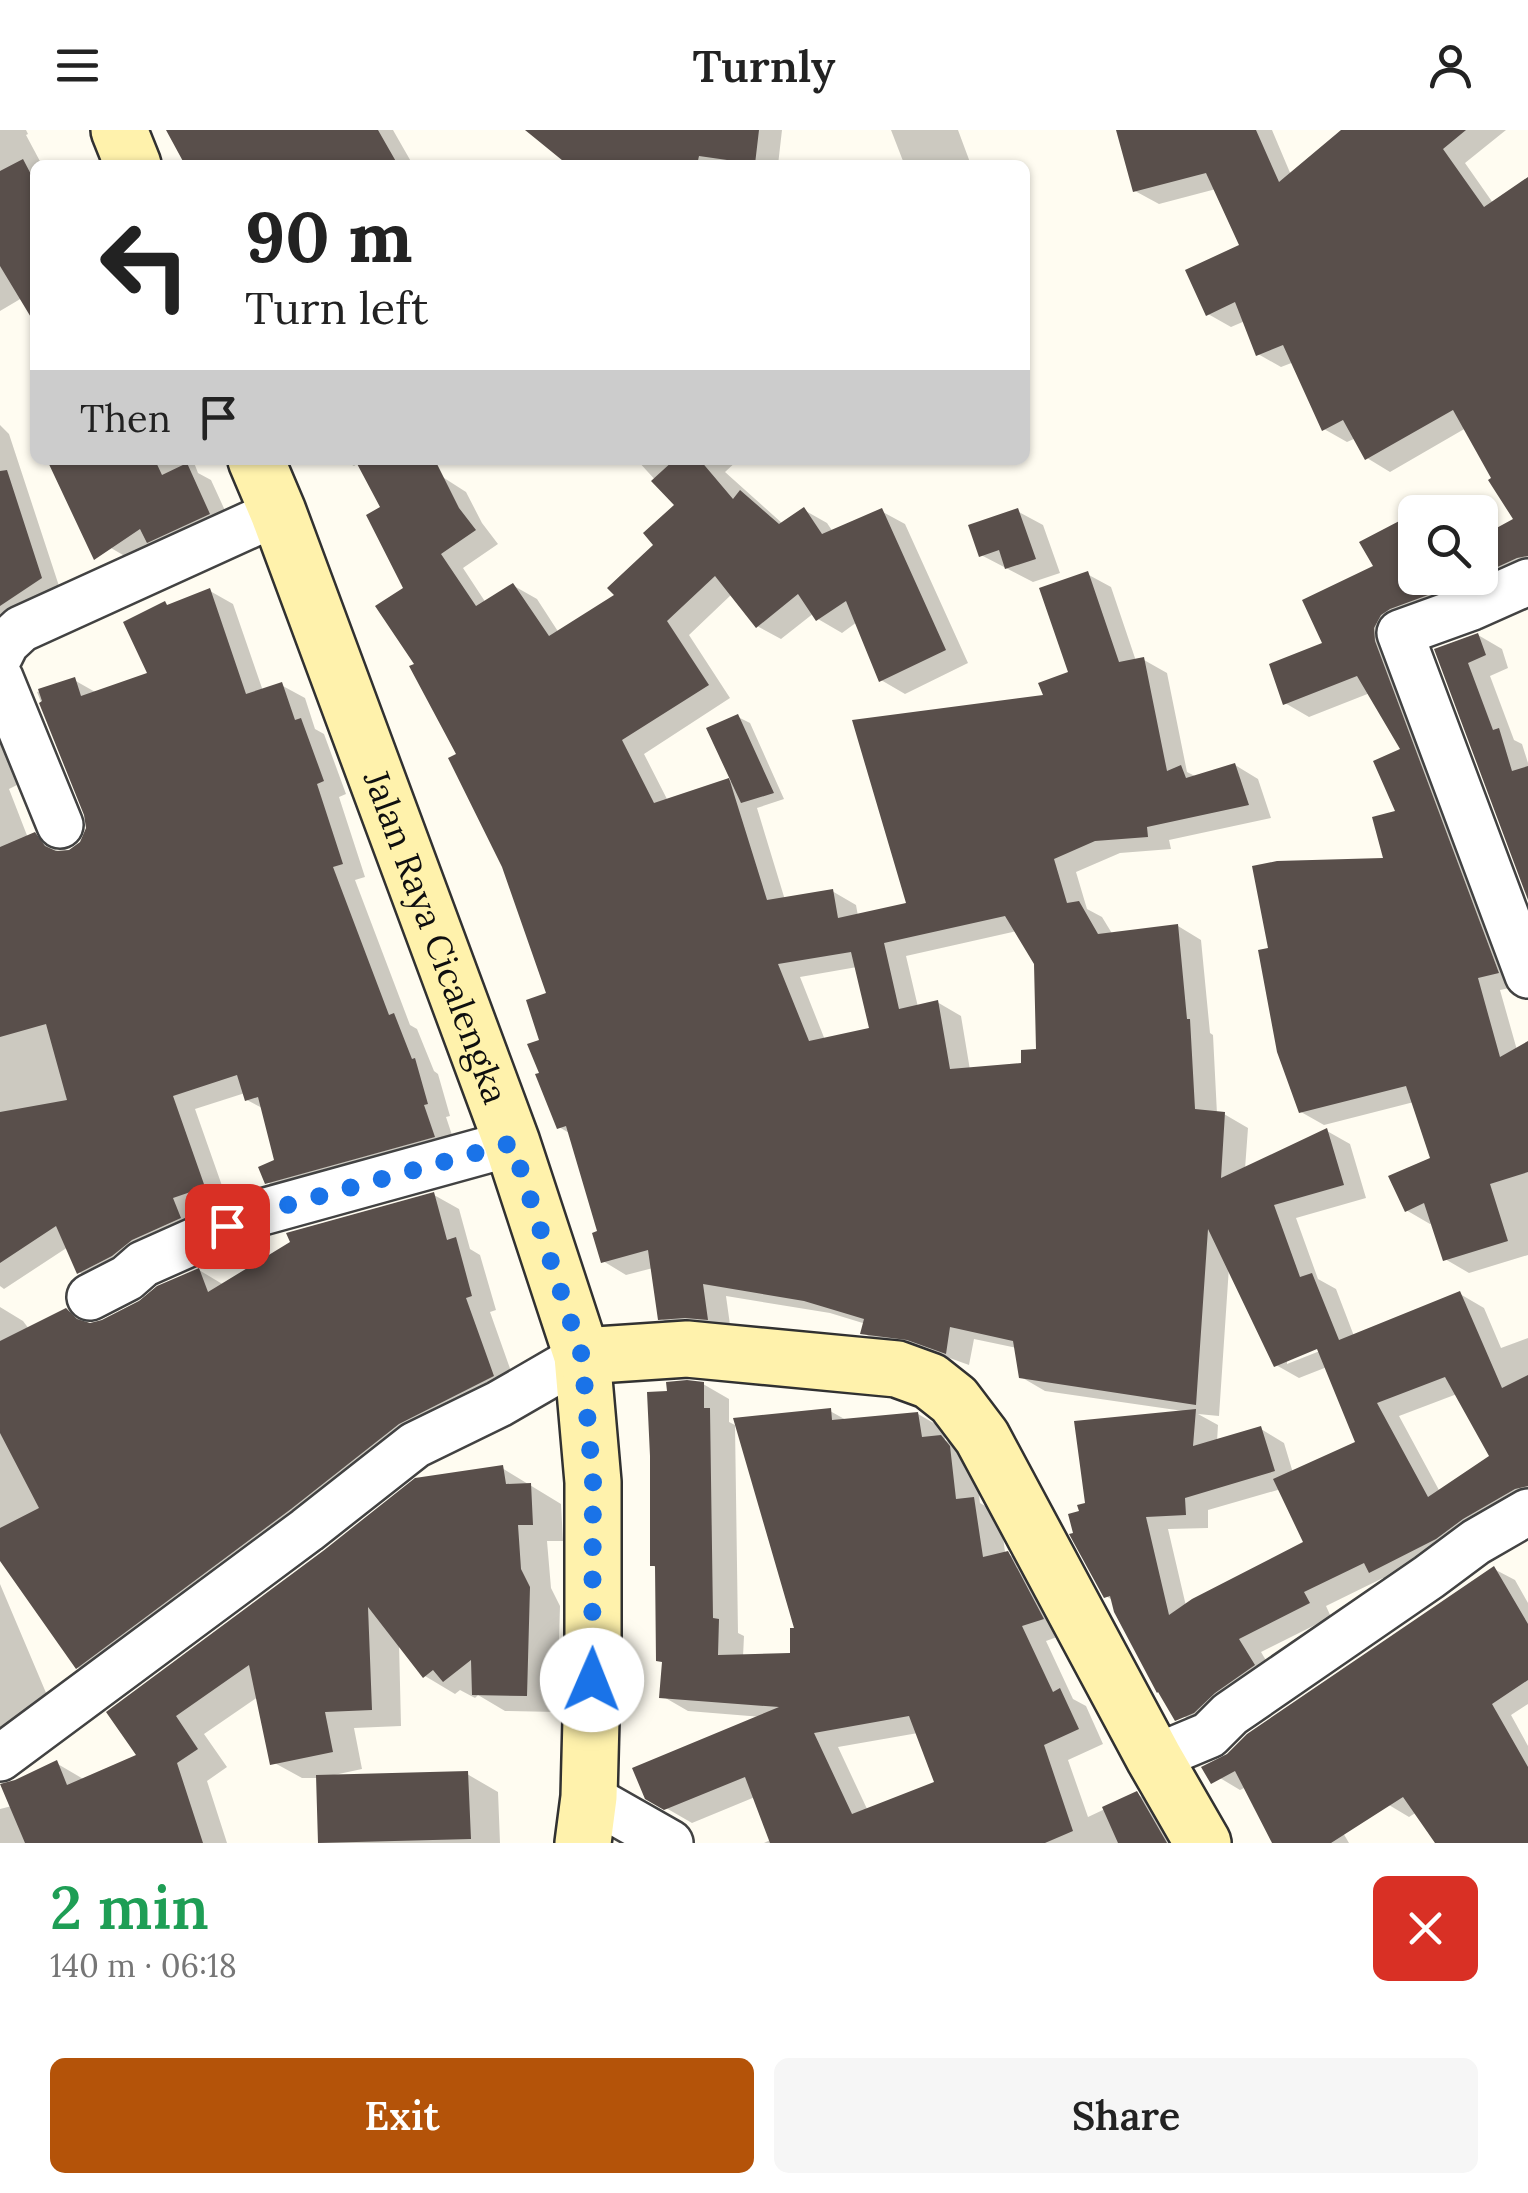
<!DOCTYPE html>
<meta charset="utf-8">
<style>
:root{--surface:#fff;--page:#f6f6f6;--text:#222;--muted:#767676;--accent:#b45309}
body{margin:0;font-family:Lora,serif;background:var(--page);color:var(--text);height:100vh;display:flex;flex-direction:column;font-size:38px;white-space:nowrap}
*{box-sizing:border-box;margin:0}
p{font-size:32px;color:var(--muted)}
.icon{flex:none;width:55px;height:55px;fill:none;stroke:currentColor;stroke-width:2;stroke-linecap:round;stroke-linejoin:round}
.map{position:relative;height:1713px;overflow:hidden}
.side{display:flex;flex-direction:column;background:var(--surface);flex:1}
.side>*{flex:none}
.guide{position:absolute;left:30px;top:30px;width:1000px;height:305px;border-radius:15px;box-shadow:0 2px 8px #0004;background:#fff;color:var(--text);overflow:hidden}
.fabs{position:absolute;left:1398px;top:365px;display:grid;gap:20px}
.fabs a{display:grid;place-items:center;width:100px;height:100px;border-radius:15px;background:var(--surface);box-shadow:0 2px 8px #0004;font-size:50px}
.pin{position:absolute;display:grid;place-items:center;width:85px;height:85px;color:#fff;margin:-42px;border-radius:20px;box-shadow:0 5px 15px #0006}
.me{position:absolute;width:110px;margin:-55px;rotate:1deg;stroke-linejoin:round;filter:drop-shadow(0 0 8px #0008)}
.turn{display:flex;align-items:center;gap:35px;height:210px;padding:0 50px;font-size:45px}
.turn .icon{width:130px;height:130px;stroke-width:2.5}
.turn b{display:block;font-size:70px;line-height:85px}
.then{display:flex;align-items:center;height:95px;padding:0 50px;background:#0003;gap:20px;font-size:38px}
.round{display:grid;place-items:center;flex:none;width:105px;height:105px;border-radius:15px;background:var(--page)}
.overview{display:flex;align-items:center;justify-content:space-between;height:170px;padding:0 50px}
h1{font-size:60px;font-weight:600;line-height:75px;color:#1e9e55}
.action{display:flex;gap:20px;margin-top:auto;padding:20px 50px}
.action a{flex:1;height:115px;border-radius:15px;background:var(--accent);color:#fff;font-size:40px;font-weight:600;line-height:115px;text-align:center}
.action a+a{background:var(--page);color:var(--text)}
header{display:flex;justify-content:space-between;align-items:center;height:130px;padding:0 50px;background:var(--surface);font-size:45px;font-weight:600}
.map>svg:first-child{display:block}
.shadow{fill:#0003;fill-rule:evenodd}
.building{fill:#594f4b;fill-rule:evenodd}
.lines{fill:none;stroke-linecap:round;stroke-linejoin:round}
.street-casing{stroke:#424242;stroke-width:50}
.secondary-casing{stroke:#313131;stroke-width:60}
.street{stroke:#fff;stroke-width:45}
.secondary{stroke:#fff2ac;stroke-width:55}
.route{stroke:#1a73e8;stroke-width:18;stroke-dasharray:0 32.4}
.labels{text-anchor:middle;stroke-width:10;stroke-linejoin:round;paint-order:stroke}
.street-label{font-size:35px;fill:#0f0f0f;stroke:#fff}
</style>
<header><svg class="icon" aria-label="menu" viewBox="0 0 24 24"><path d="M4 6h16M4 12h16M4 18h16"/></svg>Turnly<svg class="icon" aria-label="person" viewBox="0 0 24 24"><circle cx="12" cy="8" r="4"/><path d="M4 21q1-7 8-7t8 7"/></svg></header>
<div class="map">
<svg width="1528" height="1713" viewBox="0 0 1528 1713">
<rect width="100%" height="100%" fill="#fffcf1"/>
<!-- shadow -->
<path class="shadow" d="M0,0H26L28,4L26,5L42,35H35V190L22,168L0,181Z
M252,0H393L413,35H261Z
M543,0H782L778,35H571Z
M891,0H958L971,35H893L903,31Z
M1119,0H1272L1291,45L1345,0H1506L1465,33L1493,73L1528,50V447L1415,491L1519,856L1500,860L1517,920H1528V1125L1469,1143L1445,1129L1433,1092L1430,1094L1406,1080L1433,1029L1414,972L1324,995L1301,982L1270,821L1386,730L1398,683L1403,620L1370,563L1309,587L1285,573L1405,390L1415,396V448H1480V410L1516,390L1466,298L1390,342L1367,328L1356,308L1347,312L1324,299L1294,232L1281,237L1258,224L1245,191L1231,197L1208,184L1242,117L1216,59L1159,74L1135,61Z
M0,295L9,304L60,459L0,493Z
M72,330H193L198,343L211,350L233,398L135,432L111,418Z
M343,330H416L466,362L482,393L498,414L463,438L486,473L514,456L537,469L559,503L618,465L657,415L678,375L637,330H738L725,342L783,394L804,380L827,393L833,402L881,381L905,394L968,533L905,564L881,550L857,492L842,503L818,489L814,483L781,509L757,496L732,464L689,505L730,568L644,624L668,671L729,650L734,653L738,587L750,593L784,669L757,678L785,770L832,761L856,775L858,786L909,775L1047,567L1072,544L1087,444L1111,457L1136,531L1144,530L1167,543L1187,642L1197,647L1235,635L1258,649L1271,688L1169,710L1171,719L1120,723L1076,742L1087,779L1102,787L1113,805L1178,796L1201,810L1210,903L1213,905L1217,984H1224L1248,998L1245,1039L1327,1001L1350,1014L1366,1068L1296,1088L1318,1149L1336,1159L1354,1206L1460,1164L1484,1178L1501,1218L1528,1208V1378L1395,1455L1383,1448L1326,1476L1331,1487L1261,1522L1277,1549L1207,1600L1183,1586L1114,1471L1106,1466L1082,1383L1183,1281L1045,1261L1021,1247L1017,1218L974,1209L969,1235L933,1222L886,1216L863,1203L866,1194L830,1183L726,1166L731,1202H683L660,1188L653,1138L626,1145L603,1131L600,1103L571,1004L559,997L542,945V911L549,864L505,736L459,625L418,535L407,458L384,378L360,332L354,336ZM1017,801L1036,833L1038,922L1024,935L970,940L961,886L937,872L918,877L906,826ZM857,837L872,900L825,910L800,847ZM1229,1137L1276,1235L1299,1248L1327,1237L1359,1313L1293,1343L1284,1313L1261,1299L1217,1312L1218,1295L1198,1284L1219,1286ZM1328,1212L1330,1217L1287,1234V1229ZM1457,1264L1493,1327L1440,1362L1399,1286ZM1281,1359L1307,1413L1186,1476L1168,1399L1208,1398V1380Z
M1017,381L1043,395L1060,443L1033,452L981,425Z
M210,461L233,474L263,561L281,555L305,568L315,599L324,604L346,664L339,667L365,747L355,750L410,895L417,899L434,941L438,944L450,986L446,987L457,1020L291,1066L267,1052L277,1031L264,979L247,970L245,963L195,979L227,1070L195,1081L203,1102L103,1156L79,1142L68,1117L4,1159L0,1156V576L29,649L9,659L28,708L34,705L61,723L70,722L83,712L88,700L87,685L37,562L74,550L97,563L151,545L169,476Z
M1478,505L1502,519L1508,538L1490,546L1514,610L1522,614L1528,633V763L1437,520Z
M434,1065L459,1079L470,1119L480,1125L496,1180L490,1182L518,1261L103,1552L77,1537L0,1427V1177L23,1191L29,1199L66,1180L92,1195L199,1140L224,1155Z
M703,1254L729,1269V1292L735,1295L738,1503L744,1506L743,1527L793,1525L830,1281L848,1291L918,1284L944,1299L945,1310L967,1322L975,1333L980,1373L1000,1384L1005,1422L1033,1439L1068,1503L1046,1511L1073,1569L1086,1576L1103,1614L1068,1630L1088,1687L1137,1664L1163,1679L1182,1713H764L772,1709L755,1667L692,1693L647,1667L762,1587L688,1581L662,1566L664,1533L657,1438L652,1435ZM918,1603L937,1654L868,1681L838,1617Z
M502,1338L561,1374L563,1411H547L551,1458L560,1476L557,1582L505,1581L478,1565L475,1568L460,1560L455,1564L425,1546L399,1512L401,1596L354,1598L362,1639L334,1645L467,1644L498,1662L500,1713H320L319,1648H302L271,1631L258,1567L204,1604L227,1637L207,1651L227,1713H0V1679L12,1676L56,1633L85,1650L140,1626L109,1583Z
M1494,1439L1515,1450L1528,1473V1574L1511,1585L1528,1616V1713H1439L1417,1682L1409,1687L1389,1675Z
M0,1454L55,1584L0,1612Z
M1286,1606L1349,1713H1275L1246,1657L1240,1660L1220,1648Z"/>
<!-- building -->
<path class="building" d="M166,0H378L398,35H185Z
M525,0H759L755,34L699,26L697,35H568Z
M1116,0H1256L1279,52L1341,0H1466L1443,19L1484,77L1528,47V426L1517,428L1480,445V407L1513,389L1488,350L1491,348L1453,280L1365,330L1343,290L1322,301L1283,215L1256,226L1235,172L1206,186L1185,140L1239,115L1206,43L1133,62Z
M23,29L35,52V194L0,136V41Z
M47,330H155L162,345L187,333L210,384L147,413L140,399L94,430Z
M355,330H435L459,378L476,400L441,424L476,476L513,453L549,506L614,465L607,458L653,415L643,403L674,375L651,351L674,330H700L733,369L740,360L779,394L804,377L822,404L882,378L946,520L879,552L846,471L816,491L798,464L756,498L715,446L667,491L709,555L622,610L654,673L729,648L767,770L833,759L838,788L906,773L852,590L1043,565L1038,553L1068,542L1039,458L1088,441L1119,532L1144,527L1167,641L1181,635L1186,648L1235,633L1249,675L1147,697L1148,707L1095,711L1054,729L1067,773L1079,771L1098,804L1178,794L1187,889H1190L1195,979L1225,982L1221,1048L1327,998L1344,1055L1274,1075L1300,1147L1312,1143L1339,1210L1460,1161L1502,1258L1528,1245V1356L1515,1359L1463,1389L1436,1409L1369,1443L1364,1433L1304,1462L1310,1473L1239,1509L1255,1535L1215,1563L1194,1583L1175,1591L1158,1562L1157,1563L1114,1482L1110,1466L1104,1468L1069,1404L1073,1403L1068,1384L1079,1381L1077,1375L1085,1373L1074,1291L1196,1279L1193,1316L1261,1296L1275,1341L1185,1368L1186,1385L1146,1387L1169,1485L1192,1469L1303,1412L1273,1349L1355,1312L1317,1219L1274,1237L1208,1099L1196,1275L1019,1248L1013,1211L950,1197L946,1224L907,1210L860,1204L864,1189L804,1171L703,1154L708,1190L685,1188L658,1190L648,1120L601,1133L592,1103L597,1101L566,996L557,999L535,944L539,943L527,914L539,910L526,870L546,863L502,737L448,628L456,624L409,536L414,534L375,476L403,458L366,385L380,377ZM1005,786L1034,834L1036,919L1021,920V933L950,939L938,870L899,879L884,813ZM851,822L869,898L809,911L778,834ZM1445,1247L1489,1326L1428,1367L1377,1273Z
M7,340L42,448L0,476V341Z
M1018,378L1036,429L1005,439L999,420L979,427L968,395Z
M1405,388L1415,406V448H1474L1390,479L1381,485L1374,498L1375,511L1499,843L1478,848L1500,927L1528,911V1042L1490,1054L1508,1111L1443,1131L1424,1073L1405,1082L1388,1046L1430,1028L1406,956L1299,983L1277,922L1258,820L1268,818L1252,736L1277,731L1383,728L1372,687L1395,681L1373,631L1400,619L1357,546L1283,575L1269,534L1322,513L1302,470L1373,436L1359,412Z
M210,458L246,564L282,552L295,590L301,588L324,651L317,654L343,734L333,737L389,885L394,883L412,929L415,928L428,974L424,975L435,1007L265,1054L258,1037L274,1030L258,967L245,971L237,945L173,966L205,1057L173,1068L181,1088L132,1110L112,1126L77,1144L56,1096L0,1133V982L67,970L46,894L0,907V717L35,702L45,716L56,721L69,720L80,712L86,698L84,685L39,573L42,571L38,559L75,547L81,566L147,543L123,492L165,471L167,475Z
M1478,503L1486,525L1468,533L1493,600L1499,598L1512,641L1528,636V770L1434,519Z
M738,584L774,663L741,673L706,598Z
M434,1062L447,1110L456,1107L472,1166L466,1168L494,1246L399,1294L291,1379L76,1539L0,1431V1398L39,1378L0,1303V1211L66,1178L77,1189L90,1193L102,1190L139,1171L157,1156L199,1138L208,1162L290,1112L286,1103Z
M687,1250L704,1252V1278H710L713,1488L719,1489L718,1525L790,1523V1498H794L733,1288L831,1278L832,1290L918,1282L922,1307L941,1305L950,1316L956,1369L974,1367L983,1427L1008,1421L1044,1489L1022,1496L1053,1562L1060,1558L1079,1599L1044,1615L1073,1701L1045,1713H770L745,1647L664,1680L645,1669L632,1638L779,1577L659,1568L662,1532L656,1531L655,1436H650V1326L647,1262L667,1261L666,1252ZM909,1586L934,1652L852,1684L814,1603Z
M503,1335L506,1354L531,1353L533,1395H518L521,1439L530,1457L527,1566L472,1565L471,1530L443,1552L433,1540L423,1548L368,1477L372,1580L325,1582L333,1622L270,1635L249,1535L176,1586L198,1619L177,1633L203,1713H25L0,1654L15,1650L57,1630L67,1655L136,1625L106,1582L323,1421L415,1348Z
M1494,1436L1528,1494V1550L1492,1574L1528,1637V1713H1435L1403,1667L1331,1713H1272L1235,1641L1211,1654L1201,1637L1227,1624L1247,1604Z
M468,1641L471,1709L318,1713L316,1645Z
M1137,1661L1167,1713H1118L1102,1677Z"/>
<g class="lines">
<!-- street casing -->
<g class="street-casing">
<path id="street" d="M1528,452L1472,477L1400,503L1528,845
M0,525L6,513L21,499L278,382
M0,548L60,695
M90,1167L127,1148L143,1134L255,1084L512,1013
M0,1628L307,1400L415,1315L499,1274L582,1226
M1154,1628L1209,1605L1230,1584L1429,1447L1476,1412L1528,1382
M589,1667L670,1713"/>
</g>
<!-- secondary casing -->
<g class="secondary-casing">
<g id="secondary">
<path d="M119,0L133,35"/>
<path id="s1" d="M256,330L278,382L512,1013L582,1226L593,1352V1512L589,1667L583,1713"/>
<path d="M582,1226L687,1219L897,1239L930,1251L954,1270L982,1307L1154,1628L1203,1713"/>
</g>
</g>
<!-- street -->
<use href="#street" class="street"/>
<!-- secondary -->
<use href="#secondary" class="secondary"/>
</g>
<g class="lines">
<!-- route -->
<path class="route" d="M227,1096L255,1084L512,1013L582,1226L593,1352L592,1550"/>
</g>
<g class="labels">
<!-- street labels -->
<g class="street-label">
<text dy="12" stroke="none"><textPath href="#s1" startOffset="510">Jalan Raya Cicalengka</textPath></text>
</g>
</g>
</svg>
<div class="fabs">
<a><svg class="icon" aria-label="search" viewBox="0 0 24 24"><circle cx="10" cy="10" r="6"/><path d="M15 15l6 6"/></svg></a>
</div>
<div class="pin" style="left:227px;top:1096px;background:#d93025"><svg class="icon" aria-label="arrive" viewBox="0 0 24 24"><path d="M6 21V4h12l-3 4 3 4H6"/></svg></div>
<svg class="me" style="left:592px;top:1550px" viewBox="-20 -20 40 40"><circle r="19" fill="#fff"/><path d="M0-13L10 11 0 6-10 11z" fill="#1a73e8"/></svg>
<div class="guide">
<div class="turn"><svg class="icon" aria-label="left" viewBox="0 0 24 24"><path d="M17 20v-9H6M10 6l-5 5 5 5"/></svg><div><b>90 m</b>Turn left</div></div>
<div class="then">Then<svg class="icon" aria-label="arrive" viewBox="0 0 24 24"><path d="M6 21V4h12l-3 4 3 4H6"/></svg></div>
</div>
</div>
<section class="side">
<div class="overview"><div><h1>2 min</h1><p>140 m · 06:18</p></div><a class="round" style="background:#d93025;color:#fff"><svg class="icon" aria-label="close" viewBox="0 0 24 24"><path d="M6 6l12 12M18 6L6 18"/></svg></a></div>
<div class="action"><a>Exit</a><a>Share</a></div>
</section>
